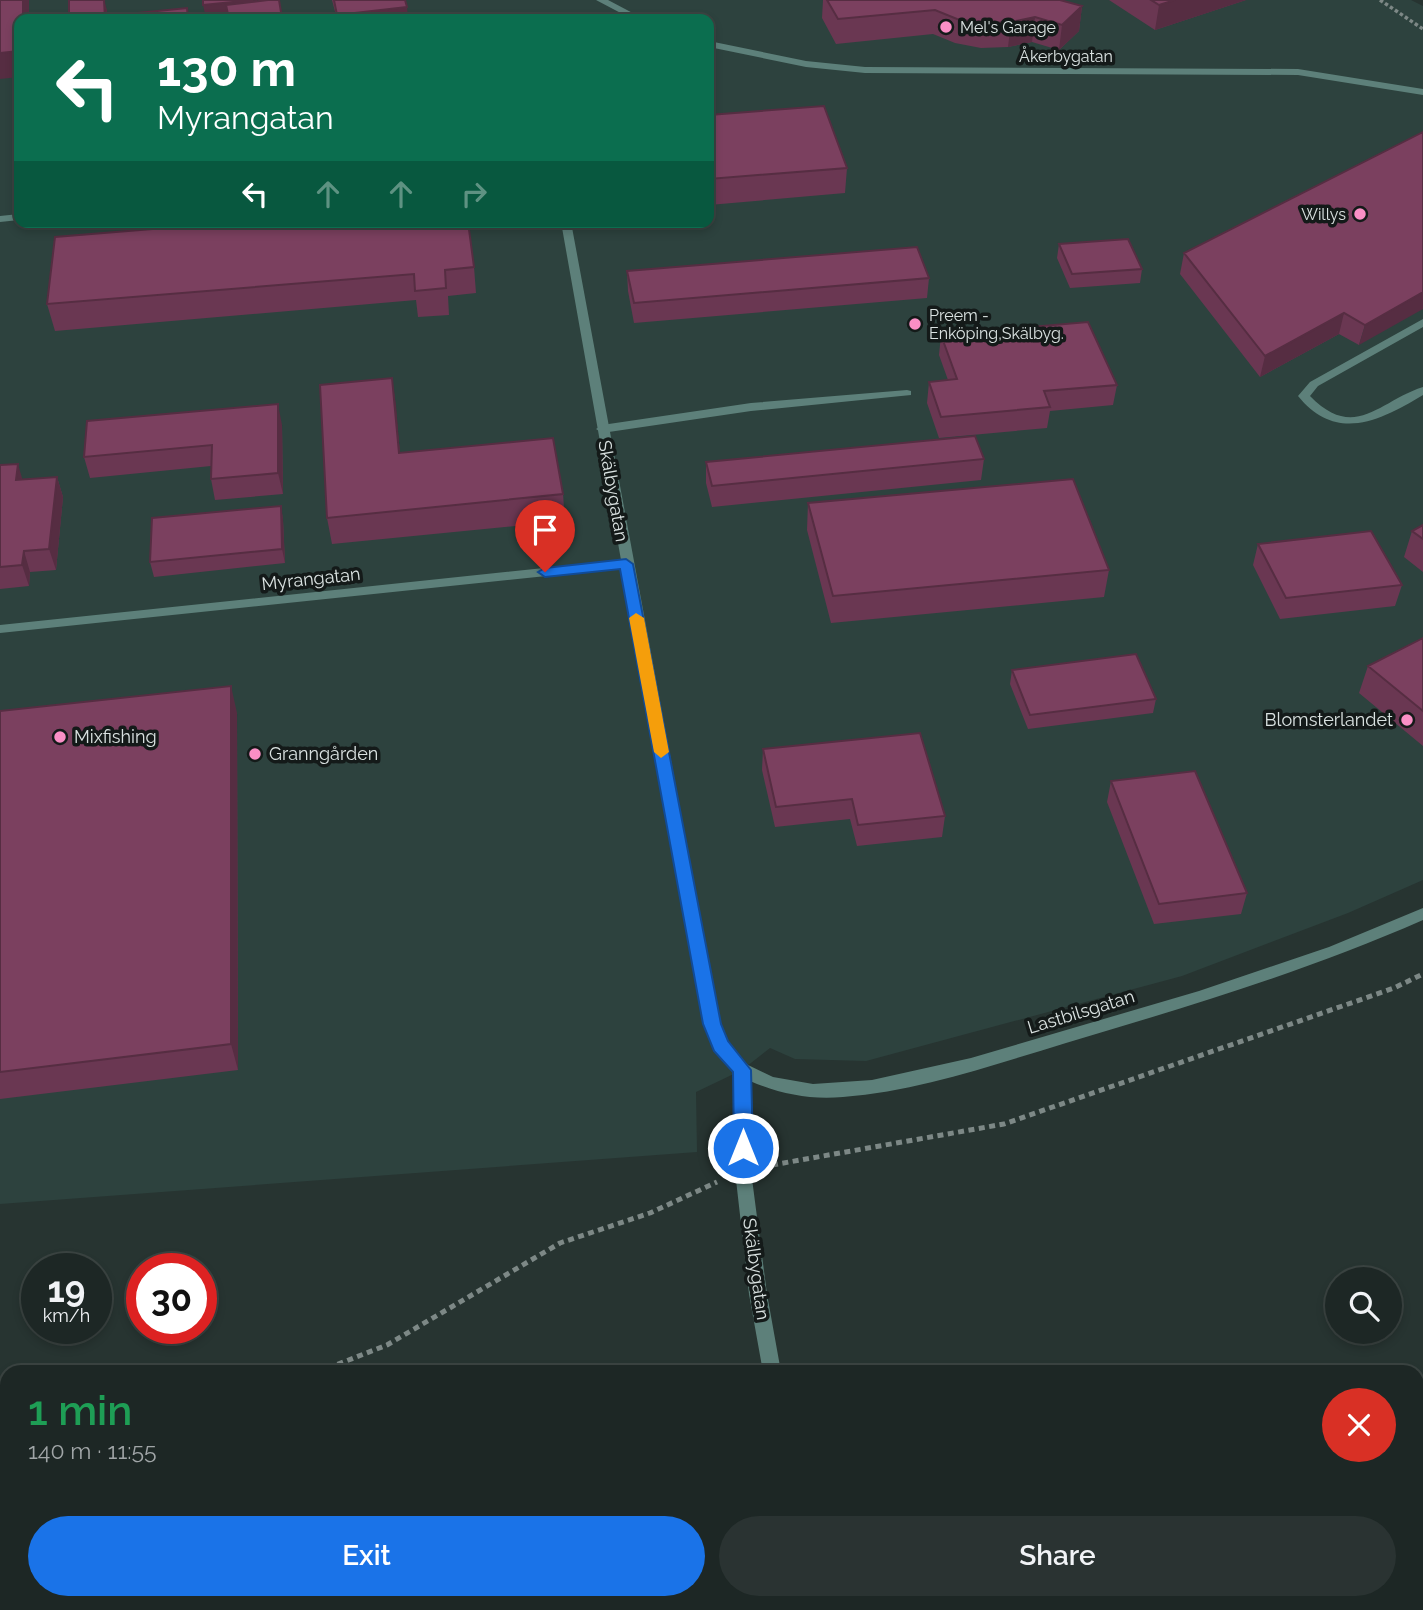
<!DOCTYPE html>
<meta charset="utf-8">
<style>
:root{--surface:#1d2725;--page:#2a3332;--text:#f1f3f6;--muted:#a0a5a7;--line:#3b4442;--accent:#1a73e8}
body{margin:0;font-family:Raleway,sans-serif;background:var(--page);color:var(--text);height:100vh;display:flex;flex-direction:column;font-size:26px;white-space:nowrap}
*{box-sizing:border-box;margin:0}
p{font-size:23px;color:var(--muted)}
.icon{flex:none;width:38px;height:38px;fill:none;stroke:currentColor;stroke-width:2;stroke-linecap:round;stroke-linejoin:round}
.map{position:relative;flex:1;overflow:hidden}
.details{position:absolute;left:0px;top:1365px;width:1424px;height:245px;display:flex;flex-direction:column;background:var(--surface);border-radius:21px 21px 0 0;box-shadow:0 4px 10px #0003,0 0 0 2px var(--line)}
.details>*{flex:none}
.top-card{position:absolute;left:14px;top:14px;width:700px;height:214px;border-radius:14px;box-shadow:0 4px 10px #0003,0 0 0 2px var(--line);background:#0b6e4f;color:#fff;overflow:hidden}
.buttons{position:absolute;left:1325px;top:1267px;display:grid;gap:14px}
.buttons a{display:grid;place-items:center;width:77px;height:77px;border-radius:50%;background:var(--surface);box-shadow:0 4px 10px #0003,0 0 0 2px var(--line);font-size:35px}
.speed{position:absolute;left:21px;top:1253px;display:flex;gap:14px;font-size:35px;font-weight:700;text-align:center}
.speed>*{display:grid;place-content:center;width:91px;height:91px;border-radius:50%;background:var(--surface);box-shadow:0 4px 10px #0003,0 0 0 2px var(--line);line-height:1}
.speed small{font-size:18px;font-weight:400}
.speed .limit{border:10px solid #d22;background:#fff;color:#111}
.pin{position:absolute;display:grid;place-items:center;width:60px;height:60px;color:#fff;margin:-72px -30px;border-radius:50% 50% 50% 0;rotate:-45deg;box-shadow:0 0 7px #0007}
.pin .icon{rotate:45deg}
.me{position:absolute;width:77px;margin:-38px;rotate:0deg;stroke-linejoin:round;filter:drop-shadow(0 0 5px #0008)}
.turn{display:flex;align-items:center;gap:24px;height:147px;padding:0 28px;font-size:32px}
.turn .icon{width:91px;height:91px;stroke-width:2.5}
.turn b{display:block;font-size:49px;line-height:60px}
.lanes{display:flex;align-items:center;height:66px;padding:0 28px;background:#0003;justify-content:center;gap:35px;direction:ltr}
.lanes .off{opacity:.35}
.round{display:grid;place-items:center;flex:none;width:74px;height:74px;border-radius:37px;background:var(--page)}
.headline{display:flex;align-items:center;justify-content:space-between;height:119px;padding:0 28px}
h1{font-size:42px;font-weight:600;line-height:52px;color:#1e9e55}
.primary-button{display:flex;gap:14px;margin-top:auto;padding:14px 28px}
.primary-button a{flex:1;height:80px;border-radius:42px;background:var(--accent);color:#fff;font-size:28px;font-weight:600;line-height:80px;text-align:center}
.primary-button a+a{background:var(--page);color:var(--text)}
.map>svg:first-child{display:block}
.built{fill:#2d423e;fill-rule:evenodd}
.lines{fill:none;stroke-linecap:round;stroke-linejoin:round}
.path-far1{stroke:#7d8886;stroke-width:3.5;stroke-dasharray:3.5 2.5;stroke-linecap:butt}
.path{stroke:#7d8886;stroke-width:5;stroke-dasharray:6 4.5;stroke-linecap:butt}
.service{fill:#5d807a;fill-rule:evenodd}
.minor{fill:#5d807a;fill-rule:evenodd}
.wall{fill:#6a3752}
.shaded-wall{fill:#562d42}
.building{fill:#7b405f;stroke:#562d42;stroke-width:2}
.route{fill:#1a73e8;stroke:#114b97;stroke-width:2}
.slow{fill:#f59e0b}
.poi-dot{fill:#fa8fc6;stroke:#141a19;stroke-width:2.5}
.labels{text-anchor:middle;stroke-width:7;stroke-linejoin:round;paint-order:stroke}
.far-poi-label{font-size:16px;fill:#dae2e1;stroke:#141a19;text-anchor:start}
.far-street-label{font-size:16px;fill:#dae2e1;stroke:#141a19}
.street-label{font-size:18px;fill:#dae2e1;stroke:#141a19}
.poi-label{font-size:18px;fill:#dae2e1;stroke:#141a19;text-anchor:start}
</style>
<div class="map">
<svg width="1423" height="1610" viewBox="0 0 1423 1610">
<rect width="100%" height="100%" fill="#273431"/>
<!-- built -->
<path class="built" d="M0,0H1411L1423,6V880L1348,913L1182,976L866,1061L795,1059L770,1048L742,1070L696,1092L697,1152L0,1204ZM19,19H709V222H19Z"/>
<g class="lines">
<!-- path-far1 -->
<path class="path-far1" d="M1380,0L1423,29"/>
<!-- path -->
<path class="path" d="M772,1165L1004,1124L1394,988L1423,974
M318,1372L387,1345L560,1243L650,1213L717,1182
M0,1515L7,1512"/>
<!-- service -->
<path class="service" d="M1423,319V327L1318,386L1310,396C1355,442 1379,401 1423,387V395C1380,421 1336,443 1298,396L1310,382Z
M907,390L911,391V395L751,411L602,433L596,429L602,425L751,403Z"/>
<!-- minor -->
<path class="minor" d="M596,0H608L644,19H632Z
M709,41L806,61L865,67L1298,69L1423,89V95L1298,75L865,73L806,67L709,47Z
M19,214V220L0,222V216Z
M561,222H571L720,1024L727,1043L748,1065L773,1077L813,1084L872,1080L971,1058L1199,991L1329,947L1423,908V920C1307,971 1187,1007 1066,1043C993,1065 919,1091 843,1097C810,1100 780,1094 750,1081L751,1171L767,1294L781,1372H763L749,1294L735,1171L734,1072L715,1051L704,1024L623,568L0,633V625L621,560Z
M805,1603H823L824,1610H806Z"/>
</g>
<!-- wall -->
<path class="wall" d="M332,0H405L408,19H337Z
M823,0H1060L1082,6L1079,31L1059,50L1032,42L1008,47L981,48L955,43L933,34L836,44L822,18Z
M1109,0H1246L1155,30Z
M709,115L847,168L845,193L709,205Z
M1423,132L1359,345L1339,334L1260,377L1180,274L1184,253Z
M1059,244L1142,269L1140,283L1070,288L1057,258Z
M474,267L476,293L448,296L449,315L418,317L416,300L55,331L47,304Z
M627,271L929,278L927,298L634,323L628,291Z
M941,335L1117,385L1113,405L1050,411L1047,428L939,438L927,403L929,382L948,380L939,355Z
M392,378L400,453L563,494L565,521L332,544L327,518Z
M282,425L283,494L215,500L211,479V466L90,478L84,457Z
M984,459L981,480L712,507L706,483V462Z
M0,465L23,480L57,477L63,497L56,570L30,572L29,586L0,589Z
M808,503L1109,570L1104,597L831,623L807,530Z
M281,506L283,520L285,563L154,577L150,562Z
M1423,525V572L1404,557L1412,531Z
M1258,544L1402,585L1395,606L1280,619L1253,565Z
M1423,638V746L1359,693L1368,666Z
M1012,670L1156,699L1153,713L1028,729L1010,684Z
M0,711L237,713L238,1070L0,1099Z
M763,749L945,816L942,837L857,846L850,819L775,827L762,770Z
M1111,781L1247,893L1241,914L1154,924L1107,802Z"/>
<!-- shaded-wall -->
<path class="shaded-wall" d="M23,0H29V19H23Z
M104,0L107,10V19H105Z
M257,0L259,13L206,18L203,5Z
M1175,0H1246L1155,30L1159,5Z
M1082,6L1079,31L1059,50L1062,25Z
M407,7L408,19H338L337,15Z
M1035,17L1032,42L1008,47L1011,22Z
M19,51V77L0,79V53Z
M1423,292V309L1359,345L1365,325Z
M1344,313L1339,334L1260,377L1265,356Z
M392,378L396,405L402,480L399,453Z
M278,404L282,425L283,494L278,473Z
M18,464L24,485L16,480Z
M57,477L63,497L56,570L49,549Z
M281,506L283,520L285,563L282,549Z
M24,551L30,572L29,586L22,565Z
M231,686L237,713L238,1070L231,1044Z"/>
<!-- building -->
<path class="building" d="M0,0H23V19H19V51L0,53Z
M69,0H104L105,19H69Z
M203,0H253L203,5Z
M268,0H279L282,18L269,19H229L226,5Z
M334,0H405L407,7L337,15Z
M827,0H1060L1082,6L1062,25L1035,17L1011,22L984,23L957,19L935,10L838,19Z
M1151,0H1175L1159,5Z
M187,8L188,19H108V16Z
M824,106L847,168L709,179V115Z
M1423,132V292L1365,325L1344,313L1265,356L1184,253Z
M238,222H468L474,267L445,270L446,288L415,291L414,274L47,304L55,237Z
M1128,239L1142,269L1072,274L1059,244Z
M917,247L929,278L634,303L627,271Z
M1088,322L1117,385L1044,391L1050,407L941,417L929,382L957,379L941,335Z
M392,378L399,453L553,438L563,494L327,518L320,385Z
M278,404V473L211,479L212,445L84,457L87,421Z
M975,436L984,459L712,486L706,462Z
M18,464L16,480L57,477L49,549L24,551L22,565L0,567V465Z
M1073,479L1109,570L833,596L808,503Z
M281,506L282,549L150,562L152,518Z
M1423,525V539L1412,531Z
M1371,531L1402,585L1286,598L1258,544Z
M1423,638V711L1368,666Z
M1136,654L1156,699L1030,715L1012,670Z
M231,686V1044L0,1072V711Z
M920,733L945,816L858,825L852,799L776,807L763,749Z
M1195,771L1247,893L1159,904L1111,781Z"/>
<!-- route -->
<path class="route" d="M626,559L633,564L721,1024L728,1041L751,1070L753,1148L750,1154H737L734,1148L733,1072L714,1051L703,1024L620,569L545,577L538,572L545,568Z"/>
<!-- slow -->
<path class="slow" d="M636,613L644,618L669,752L661,758L654,752L629,618Z"/>
<!-- markers -->
<g class="poi-dot">
<circle cx="946" cy="27" r="7"/>
<circle cx="1360" cy="214" r="7"/>
<circle cx="915" cy="324" r="7"/>
<circle cx="1407" cy="720" r="7"/>
<circle cx="60" cy="737" r="7"/>
<circle cx="255" cy="754" r="7"/>
</g>
<g class="labels">
<!-- far-poi labels -->
<g class="far-poi-label">
<text x="960" y="33">Mel's Garage</text>
<text x="1346" y="220" text-anchor="end">Willys</text>
<text x="929" y="321">Preem -<tspan x="929" dy="18">Enköping,Skälbyg.</tspan></text>
</g>
<!-- far-street labels -->
<g class="far-street-label">
<text x="1066" y="62">Åkerbygatan</text>
</g>
<!-- street labels -->
<g class="street-label">
<text transform="translate(613 491) rotate(80)" y="6">Skälbygatan</text>
<text transform="translate(311 579) rotate(-6)" y="6">Myrangatan</text>
<text transform="translate(1081 1012) rotate(-17)" y="6">Lastbilsgatan</text>
<text transform="translate(756 1269) rotate(82)" y="6">Skälbygatan</text>
</g>
<!-- poi labels -->
<g class="poi-label">
<text x="1393" y="726" text-anchor="end">Blomsterlandet</text>
<text x="74" y="743">Mixfishing</text>
<text x="269" y="760">Granngården</text>
</g>
</g>
</svg>
<div class="buttons">
<a><svg class="icon" aria-label="search" viewBox="0 0 24 24"><circle cx="10" cy="10" r="6"/><path d="M15 15l6 6"/></svg></a>
</div>
<div class="speed"><div>19<small>km/h</small></div><div class="limit">30</div></div>
<div class="pin" style="left:545px;top:572px;background:#d93025"><svg class="icon" aria-label="arrive" viewBox="0 0 24 24"><path d="M6 21V4h12l-3 4 3 4H6"/></svg></div>
<svg class="me" style="left:743px;top:1148px" viewBox="-20 -20 40 40"><circle r="17" fill="#1a73e8" stroke="#fff" stroke-width="3"/><path d="M0-11L8 9 0 5-8 9z" fill="#fff"/></svg>
<div class="top-card">
<div class="turn"><svg class="icon" aria-label="left" viewBox="0 0 24 24"><path d="M17 20v-9H6M10 6l-5 5 5 5"/></svg><div><b>130 m</b>Myrangatan</div></div>
<div class="lanes"><svg class="icon" aria-label="left" viewBox="0 0 24 24"><path d="M17 20v-9H6M10 6l-5 5 5 5"/></svg><svg class="icon off" aria-label="ahead" viewBox="0 0 24 24"><path d="M12 20V5M6 11l6-6 6 6"/></svg><svg class="icon off" aria-label="ahead" viewBox="0 0 24 24"><path d="M12 20V5M6 11l6-6 6 6"/></svg><svg class="icon off" aria-label="right" viewBox="0 0 24 24"><path d="M7 20v-9h11M14 6l5 5-5 5"/></svg></div>
</div>
<section class="details">
<div class="headline"><div><h1>1 min</h1><p>140 m · 11:55</p></div><a class="round" style="background:#d93025;color:#fff"><svg class="icon" aria-label="close" viewBox="0 0 24 24"><path d="M6 6l12 12M18 6L6 18"/></svg></a></div>
<div class="primary-button"><a>Exit</a><a>Share</a></div>
</section>
</div>
